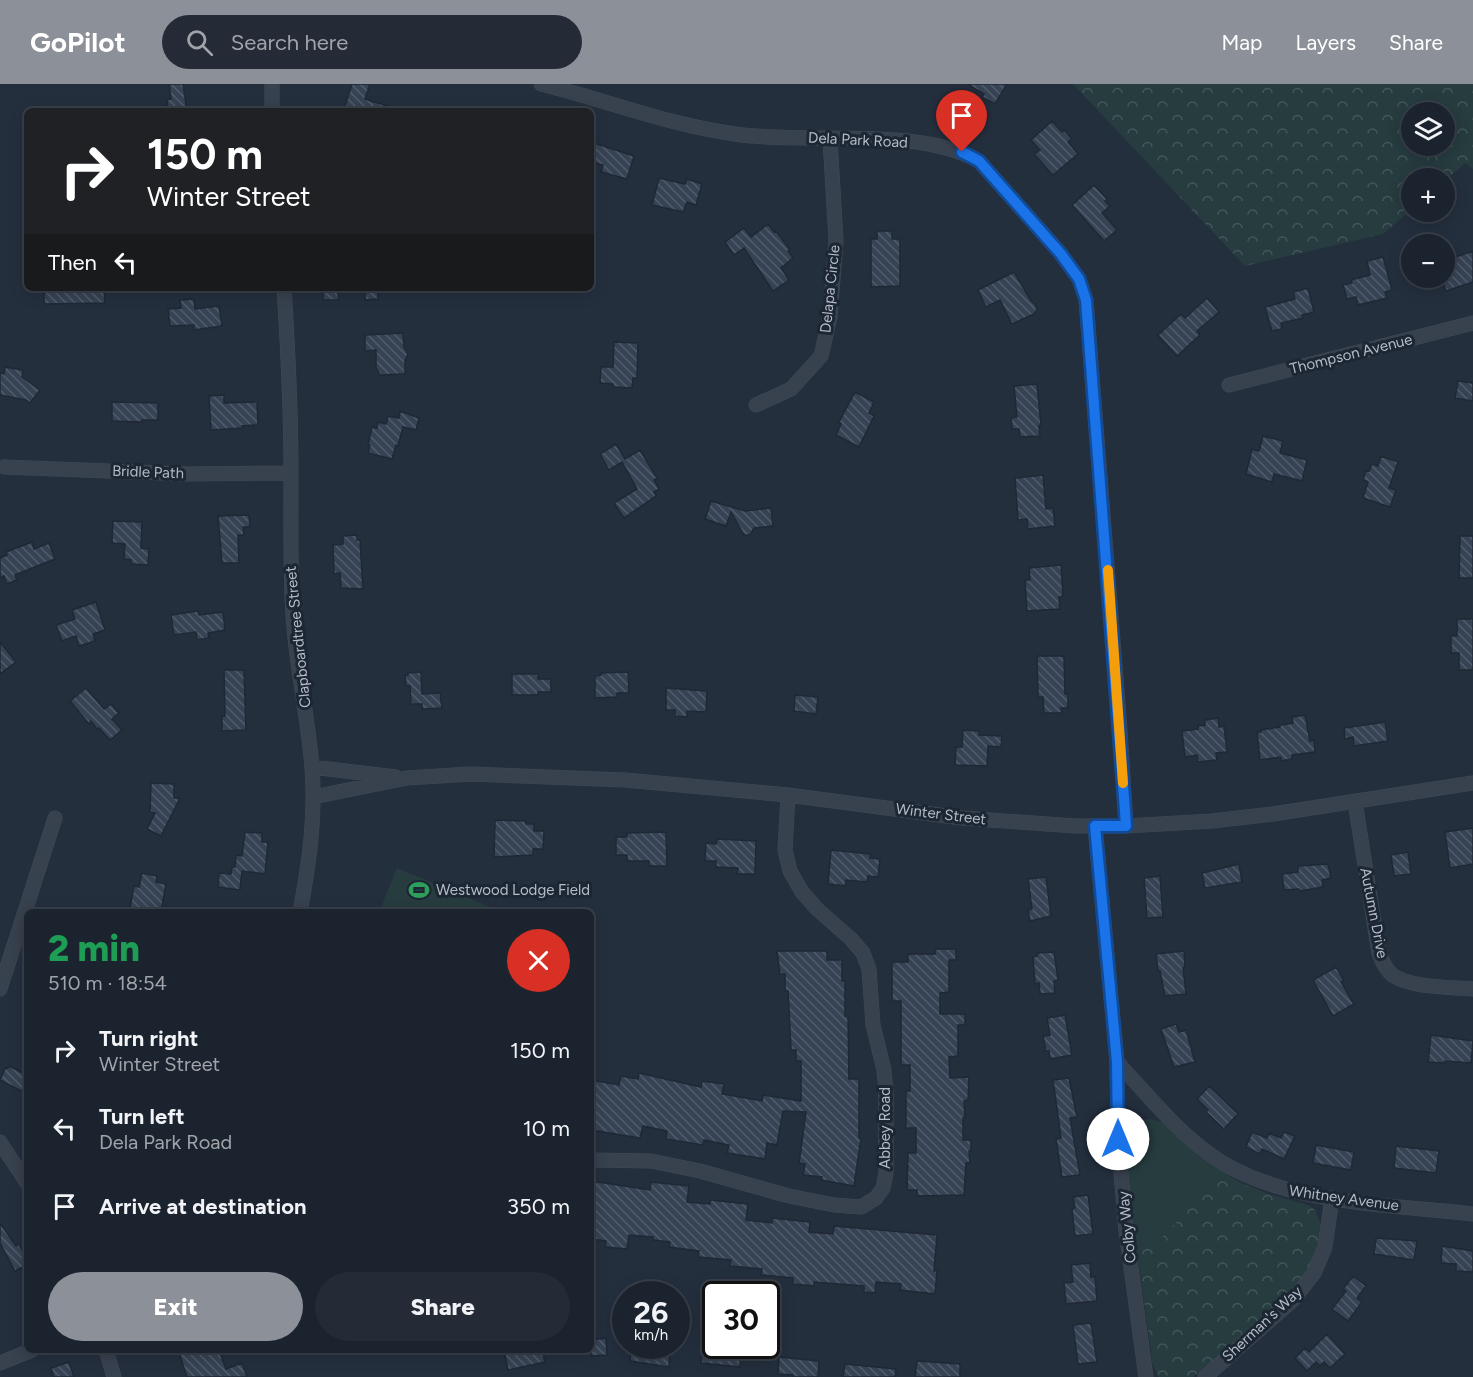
<!DOCTYPE html>
<meta charset="utf-8">
<style>
:root{--surface:#1b232e;--page:#242b36;--text:#f1f3f6;--muted:#a0a4aa;--line:#39404a;--accent:#8c9099}
body{margin:0;font-family:Figtree,sans-serif;background:var(--page);color:var(--text);height:100vh;display:flex;flex-direction:column;font-size:22px;white-space:nowrap}
*{box-sizing:border-box;margin:0}
p{font-size:20px;color:var(--muted)}
.icon{flex:none;width:33px;height:33px;fill:none;stroke:currentColor;stroke-width:2;stroke-linecap:round;stroke-linejoin:round}
.map{position:relative;flex:1;overflow:hidden}
.details{position:absolute;left:24px;top:825px;width:570px;height:444px;display:flex;flex-direction:column;background:var(--surface);border-radius:9px;box-shadow:0 3px 15px #0003,0 0 0 2px var(--line)}
.details>*{flex:none}
.hud{position:absolute;left:24px;top:24px;width:570px;height:183px;border-radius:9px;box-shadow:0 3px 15px #0003,0 0 0 2px var(--line);background:#202124;color:#fff;overflow:hidden}
.tools{position:absolute;left:1401px;top:18px;display:grid;gap:12px}
.tools a{display:grid;place-items:center;width:54px;height:54px;border-radius:50%;background:var(--surface);box-shadow:0 3px 15px #0003,0 0 0 2px var(--line);font-size:30px}
.speed{position:absolute;left:612px;top:1197px;display:flex;gap:12px;font-size:30px;font-weight:700;text-align:center}
.speed>*{display:grid;place-content:center;width:78px;height:78px;border-radius:50%;background:var(--surface);box-shadow:0 3px 15px #0003,0 0 0 2px var(--line);line-height:1}
.speed small{font-size:15px;font-weight:400}
.speed .limit{border:3px solid #111;border-radius:9px;background:#fff;color:#111}
.pin{position:absolute;display:grid;place-items:center;width:51px;height:51px;color:#fff;margin:-62px -26px;border-radius:50% 50% 50% 0;rotate:-45deg;box-shadow:0 0 6px #0007}
.pin .icon{rotate:45deg}
.me{position:absolute;width:66px;margin:-33px;rotate:0deg;stroke-linejoin:round;filter:drop-shadow(0 0 4px #0008)}
.turn{display:flex;align-items:center;gap:21px;height:126px;padding:0 24px;font-size:27px}
.turn .icon{width:78px;height:78px;stroke-width:2.5}
.turn b{display:block;font-size:42px;line-height:51px}
.then{display:flex;align-items:center;height:57px;padding:0 24px;background:#0003;gap:12px;font-size:22px}
.round{display:grid;place-items:center;flex:none;width:63px;height:63px;border-radius:32px;background:var(--page)}
.headline{display:flex;align-items:center;justify-content:space-between;height:102px;padding:0 24px}
h1{font-size:36px;font-weight:800;line-height:45px;color:#1e9e55}
.cta{display:flex;gap:12px;margin-top:auto;padding:12px 24px}
.cta a{flex:1;height:69px;border-radius:36px;background:var(--accent);color:#fff;font-size:24px;font-weight:800;line-height:69px;text-align:center}
.cta a+a{background:var(--page);color:var(--text)}
ul{padding:0;list-style:none}
li{display:flex;align-items:center;gap:18px;height:78px;padding:0 24px}
li div{flex:1}
li b{display:block;font-size:22px}
li em{font-style:normal}
header{display:flex;align-items:center;gap:36px;box-sizing:border-box;height:84px;padding:0 30px;background:var(--accent);color:#fff}
header strong{font-size:28px}
nav{display:flex;gap:33px;margin-inline-start:auto;font-size:21px}
.search{width:420px;height:54px;background:var(--page);display:flex;align-items:center;gap:15px;box-sizing:border-box;padding:0 21px;border-radius:33px;color:var(--muted);font-size:22px}
.map>svg:first-child{display:block}
.green{fill:#263c3f}
.forest{fill:url(#forest-crowns);fill-rule:evenodd}
.building{fill:url(#building-back-hatch);stroke:#1f2835;stroke-width:1.5}
.lines{fill:none;stroke-linecap:round;stroke-linejoin:round}
.minor-casing{stroke:#414a57;stroke-width:15}
.minor{stroke:#38414e;stroke-width:14}
.route-casing{stroke:#114b97;stroke-width:15}
.route{stroke:#1a73e8;stroke-width:10}
.slow{stroke:#f59e0b;stroke-width:10}
.labels{text-anchor:middle;stroke-width:6;stroke-linejoin:round;paint-order:stroke}
.street-label{font-size:15px;fill:#b4bcc9;stroke:#1d2633}
.poi-label{font-size:15px;fill:#b4bcc9;stroke:#1d2633;text-anchor:start}
</style>
<header>
<strong>GoPilot</strong>
<div class="search"><svg class="icon" aria-label="search" viewBox="0 0 24 24"><circle cx="10" cy="10" r="6"/><path d="M15 15l6 6"/></svg>Search here</div>
<nav><a>Map</a><a>Layers</a><a>Share</a></nav>
</header>
<div class="map">
<svg width="1473" height="1293" viewBox="0 0 1473 1293">
<defs>
<pattern id="forest-crowns" width="20" height="18" patternUnits="userSpaceOnUse" patternTransform="scale(1.5)"><rect width="20" height="18" fill="#263c3f"/><path d="M2 6a3 3 0 1 1 6 0M12 15a3 3 0 1 1 6 0" fill="none" stroke="#435659"/></pattern>
<pattern id="building-back-hatch" width="6" height="6" patternUnits="userSpaceOnUse" patternTransform="scale(1.5)"><rect width="6" height="6" fill="#364354"/><path d="M-1 5l2 2M0 0l6 6M5-1l2 2" fill="none" stroke="#515c6b"/></pattern>
</defs>
<rect width="100%" height="100%" fill="#242f3e"/>
<!-- green -->
<path class="green" d="M397,784L502,828H379Z
M1150,1035L1166,1039L1199,1072L1239,1098L1268,1110L1308,1121L1315,1126L1321,1142L1193,1293H1159L1153,1281L1131,1126L1126,1067L1129,1048L1141,1036Z"/>
<!-- forest -->
<path class="forest" d="M1073,0H1473V85L1465,79L1445,97L1444,94H1412L1411,126L1383,150L1245,182ZM1412,28H1444V62H1412Z
M1219,1086L1239,1098L1268,1110L1308,1121L1315,1126L1321,1142L1319,1165L1312,1182L1287,1215L1193,1293H1159L1153,1281L1137,1163L1157,1158L1187,1128L1207,1092Z"/>
<!-- building -->
<path class="building" d="M169,0H183L187,27H168L167,16L171,15Z
M352,0H370L365,15L394,24V27H351L344,25Z
M967,0H1007L995,20L982,13L984,10Z
M1052,37L1062,48L1064,46L1072,55L1068,58L1078,70L1053,91L1034,70L1040,66L1031,56Z
M591,58L634,72L627,95L601,88L603,81L591,78Z
M659,94L685,100L687,95L702,100L696,121L687,118L683,128L652,121Z
M1094,101L1107,115L1105,117L1110,122L1102,129L1117,146L1104,157L1072,121Z
M768,140L774,148L776,147L790,166L788,167L793,174L781,184L789,196L773,207L744,164L734,171L725,158L744,144L751,153Z
M877,147H892V155H900V202L871,203V155H877Z
M1473,167V198L1446,207L1442,194H1444V177Z
M1383,173L1392,206L1385,208L1387,214L1358,221L1356,213L1347,215L1343,201L1352,199L1351,196L1370,191L1367,177Z
M1014,188L1031,217L1035,220L1037,226L1034,230L1012,240L1000,216L986,223L978,206Z
M44,204H104L105,219L44,220Z
M323,204H337L339,216H323Z
M365,204H378V215L365,216Z
M1308,204L1314,228L1302,231L1303,234L1281,239L1282,245L1272,247L1265,223L1295,215L1293,208Z
M1207,214L1219,228L1197,247L1200,251L1177,272L1158,251L1181,230L1185,234Z
M194,215L195,225L219,222L222,242L194,246V241L170,242L168,225L181,224L180,216Z
M403,249L404,263L408,270L405,277V290L380,291L376,284V266L365,267V251Z
M614,258L638,259L637,294H633L632,304L613,303V300L600,299L601,283H613Z
M5,283L23,286L22,293L40,306L30,319L26,316L0,311V289L4,290Z
M1458,297L1473,299V317L1455,314Z
M1037,300L1041,341L1039,342L1040,352L1020,353L1019,345H1012L1011,334L1017,333L1014,302Z
M855,308L874,318L869,329L874,332L859,363L836,351L841,340L839,338Z
M224,311V319L257,318L258,341L242,342L243,344L211,346L209,312Z
M112,318L158,319V336H142V338L112,337Z
M400,327L419,334L416,346L403,343L398,362L396,361L392,375L368,369L370,361H368L372,343L377,344L378,338L386,340L388,332L399,334Z
M1263,352L1283,357L1280,369L1307,376L1302,397L1274,390L1272,398L1246,390L1252,365L1259,367Z
M616,360L625,375L640,366L657,394L654,396L659,405L654,408L656,412L624,434L614,419L637,405L622,378L609,386L600,370Z
M1381,372L1398,378L1389,404L1396,406L1390,423L1363,414L1368,398L1363,396L1366,386L1369,387L1372,380L1378,382Z
M1043,391L1046,425L1053,424L1055,442L1028,445L1027,435L1018,436L1015,394Z
M711,417L745,427L771,424L773,442L754,444L750,451H744L731,428L726,442L705,435Z
M249,431L250,443H243L244,451H238L239,479H222L218,432Z
M113,437L142,438L141,464L149,465L148,481L131,480V476L124,475L125,460L112,459Z
M357,451V456H360L363,505L341,504L340,489L334,490L333,461L343,460V452Z
M1460,452H1473V494H1459Z
M32,458L34,465L49,459L55,475L15,491L17,496L7,500L4,492L0,494V474L7,471L6,468Z
M1061,481L1063,512L1059,513L1060,525L1027,527L1025,496H1030L1029,484Z
M96,518L105,546L93,550L95,557L79,562L76,552L62,557L56,541L75,535L72,526Z
M198,527L199,531L223,528L225,546L208,549L209,554L197,556L196,548L174,551L171,531Z
M1457,535H1473V586H1459V569H1451V552H1457Z
M0,558L16,578L0,590Z
M1037,572H1064L1065,610H1068V624H1061L1062,629H1044L1043,613H1038Z
M224,586H244L246,646L222,647V632H225Z
M421,588L422,610L440,609L442,624L422,625V620H411L410,602H406L405,591H408V589Z
M628,588L629,609H617V613L595,614V592L601,591V589Z
M512,590H538V595H551V608H538V611H512Z
M86,604L104,625L111,620L119,629L112,635L122,646L110,656L99,644L97,645L91,637L89,640L70,617Z
M666,604L707,607L706,628L687,627V633L675,632V626H666Z
M795,611L818,613L816,630L794,627Z
M1305,631L1310,657L1314,656L1315,668L1292,671V675L1281,677V673L1260,676L1257,648H1261V646L1280,643V641L1293,639L1292,633Z
M1218,634L1219,643L1224,642L1227,668L1216,669L1217,676L1198,678L1197,671L1185,673L1182,647L1198,645V642L1205,641V636Z
M1385,638L1388,657L1354,662L1353,653L1345,655L1344,644Z
M963,646L979,647V651L1002,652L1001,663L988,662L987,682L955,681L956,663H962Z
M151,699L174,700V714H180L161,752L147,745L155,729L150,728Z
M495,736L526,737V740H534V747H544L543,765H533V771L494,773Z
M1473,744V780L1450,784L1445,748Z
M245,748L262,749V758H268L265,790L242,787L240,806L218,803L219,789L231,790L232,783H235L236,771L242,772Z
M666,748L667,782H649V777H627V771H616V753H627V749Z
M717,755L756,757L755,790H737L738,784L716,783V777H705L706,759L716,760Z
M831,766L870,770V774L880,775L878,793L868,792L867,798L846,796L845,802L828,800Z
M1408,768L1411,790L1394,792L1391,771Z
M1239,780L1242,798L1205,804L1202,789Z
M1328,780L1331,794L1322,796L1323,803L1300,807L1299,805L1284,806L1282,790L1298,788V782Z
M142,789L157,792L156,798L166,800L161,828L152,826L151,828H129L134,802L139,803Z
M1160,792L1163,833L1147,834L1144,794Z
M1046,793L1051,832L1030,837L1028,826L1032,825L1028,795Z
M935,865H956V876H949V908L940,909V930H965V941H958V972L949,973L950,994L969,993L968,1016L964,1017L965,1034H963V1056H971V1067H969L970,1079H966L964,1111L917,1112V1106H907L908,1069H916V1044H906V1007H910V981H901V917H892V878H908V870H935Z
M777,867H827V876H842V897H845V932H848L849,995H859V1054H861L854,1102L821,1096L822,1093L803,1091L805,1080L799,1079L806,1028L783,1027L777,1061L767,1059L765,1075L727,1069L729,1061L704,1056L703,1061L666,1055L667,1047L643,1042L640,1054L591,1046V996L619,1001L621,992L638,995L639,989L701,1003L702,997L724,1000L722,1010L762,1017L763,1011L801,1017V977H796V966H791L788,907H785V890H780Z
M1184,867L1185,883L1183,884L1186,910L1165,912L1160,887H1158L1156,870Z
M1054,868L1058,896L1054,897L1055,909L1040,910L1039,899L1035,900L1033,873L1037,872V869Z
M1336,883L1344,897L1341,898L1354,920L1333,932L1313,896Z
M1065,931L1072,971L1050,975L1049,967H1046L1043,952L1050,951L1047,934Z
M1176,940L1179,948L1186,946L1195,978L1174,983L1161,945Z
M1431,951L1473,957L1471,979L1445,977V979L1428,978Z
M9,982L27,991V1010L0,996L6,983L8,984Z
M1069,994L1077,1033L1070,1034L1080,1091L1062,1093L1056,1055L1061,1054L1053,996Z
M1209,1002L1238,1030L1224,1045L1206,1028L1208,1026L1197,1015Z
M1252,1048L1267,1054L1269,1049L1281,1054L1284,1048L1295,1052L1284,1075L1262,1065L1260,1070L1246,1063Z
M1316,1061L1354,1068L1351,1086L1313,1079Z
M1396,1062L1439,1067L1436,1089L1394,1084Z
M591,1097L650,1106L651,1098L689,1102L687,1118L710,1120V1116L748,1120L746,1136L772,1139V1134L810,1138L809,1148L833,1150L834,1142L937,1151L934,1187H937L935,1210L900,1206L901,1200L876,1198L875,1209L864,1208V1202L814,1198V1202L793,1200V1194L761,1191L762,1185L730,1182L731,1176L698,1173L699,1167L669,1163L670,1158L653,1156V1153L629,1151L627,1165L605,1163L606,1157L591,1155Z
M1088,1111L1093,1150L1075,1152L1072,1125L1075,1124L1073,1113Z
M0,1139L16,1162L19,1160L27,1176V1181L15,1187L0,1159Z
M1376,1154L1417,1157L1414,1176L1374,1170Z
M1442,1162L1473,1167V1188L1456,1187V1180L1441,1179Z
M1090,1179L1091,1193H1095L1097,1217L1066,1220L1064,1199L1073,1198L1071,1181Z
M1353,1192L1366,1202L1357,1214L1362,1218L1348,1237L1332,1225L1346,1207L1343,1205Z
M1091,1239L1097,1278L1078,1280L1073,1241Z
M1327,1250L1345,1270L1330,1284L1324,1278L1320,1282L1316,1278L1307,1287L1295,1274L1305,1264L1309,1268Z
M606,1254L607,1271L591,1272V1256Z
M703,1261L741,1265L740,1283L701,1279Z
M631,1262H662V1265L670,1266L669,1283L630,1277Z
M178,1266H219L226,1285L242,1279L247,1293H187Z
M504,1266H542L545,1278L508,1286Z
M779,1273L819,1277L818,1293H793V1291L778,1290Z
M917,1277L960,1280V1293H915Z
M69,1278L74,1293H54L51,1284Z
M845,1280L896,1285L895,1293H843Z"/>
<g class="lines">
<!-- minor casing -->
<g class="minor-casing">
<path id="minor" d="M272,0V27
M541,0C605,16 669,41 735,50C809,61 914,41 979,77L1061,170L1079,195L1086,216L1120,645L1126,742
M284,204C288,266 291,328 291,390C291,437 290,484 293,531C296,582 308,632 312,684C316,732 309,780 300,828
M1229,301L1473,239
M756,321L791,305L821,272L830,233L836,156L830,55
M4,383L187,390L291,389
M312,683L396,693
M313,713L407,694L471,690L625,696L788,711L962,734L1075,742H1126L1212,737L1273,730L1473,699
M1355,718L1379,869C1382,877 1386,887 1394,892C1413,904 1451,903 1473,905
M1095,742L1117,978L1118,1055L1126,1147L1146,1293
M0,905L55,734
M1117,978C1146,1009 1174,1044 1208,1069C1277,1121 1390,1120 1473,1130
M0,1058L27,1099
M591,1076L651,1077L700,1087L789,1112L834,1121L861,1123L876,1114L883,1104L886,1089V1008L884,986L873,941L869,885L863,869L851,855L817,825L802,808L790,787L785,766L788,711
M106,1266L114,1293
M0,1279L32,1266
M1205,1293L1294,1215L1314,1189L1325,1163L1332,1114"/>
</g>
<!-- minor -->
<use href="#minor" class="minor"/>
</g>
<g class="lines">
<!-- route casing -->
<g class="route-casing">
<path id="route" d="M962,68L979,77L1061,170L1079,195L1086,216L1125,727L1126,742H1095L1117,978L1118,1055"/>
</g>
<!-- route -->
<use href="#route" class="route"/>
<!-- slow -->
<path class="slow" d="M1108,486L1123,699"/>
</g>
<!-- icons -->
<defs>
<g id="stadium-bare" transform="scale(1.62)"><path d="M0-5a6.5 5 0 1 0 0 10a6.5 5 0 1 0 0-10ZM-3.5-1.8h7v3.6h-7Z" fill="#2e9e5b" stroke="#1d2633" stroke-width="2.5" paint-order="stroke"/></g>
</defs>
<g fill-rule="evenodd">
<use href="#stadium-bare" x="419" y="806"/>
</g>
<g class="labels">
<!-- street labels -->
<g class="street-label">
<text transform="translate(858 56) rotate(3)" y="5">Dela Park Road</text>
<text transform="translate(830 205) rotate(-84)" y="5">Delapa Circle</text>
<text transform="translate(1351 270) rotate(-14)" y="5">Thompson Avenue</text>
<text transform="translate(148 388) rotate(2)" y="5">Bridle Path</text>
<text transform="translate(298 553) rotate(-96)" y="5">Clapboardtree Street</text>
<text transform="translate(941 730) rotate(7)" y="5">Winter Street</text>
<text transform="translate(1374 829) rotate(79)" y="5">Autumn Drive</text>
<text transform="translate(885 1044) rotate(-90)" y="5">Abbey Road</text>
<text transform="translate(1344 1114) rotate(8)" y="5">Whitney Avenue</text>
<text transform="translate(1127 1143) rotate(-96)" y="5">Colby Way</text>
<text transform="translate(1262 1240) rotate(-43)" y="5">Sherman's Way</text>
</g>
<!-- poi labels -->
<g class="poi-label">
<text x="436" y="811">Westwood Lodge Field</text>
</g>
</g>
</svg>
<div class="tools">
<a><svg class="icon" aria-label="layers" viewBox="0 0 24 24"><path d="M12 4l9 5-9 5-9-5zM3 14l9 5 9-5"/></svg></a>
<a>+</a>
<a>−</a>
</div>
<div class="speed"><div>26<small>km/h</small></div><div class="limit">30</div></div>
<div class="pin" style="left:962px;top:68px;background:#d93025"><svg class="icon" aria-label="arrive" viewBox="0 0 24 24"><path d="M6 21V4h12l-3 4 3 4H6"/></svg></div>
<svg class="me" style="left:1118px;top:1055px" viewBox="-20 -20 40 40"><circle r="19" fill="#fff"/><path d="M0-13L10 11 0 6-10 11z" fill="#1a73e8"/></svg>
<div class="hud">
<div class="turn"><svg class="icon" aria-label="right" viewBox="0 0 24 24"><path d="M7 20v-9h11M14 6l5 5-5 5"/></svg><div><b>150 m</b>Winter Street</div></div>
<div class="then">Then<svg class="icon" aria-label="left" viewBox="0 0 24 24"><path d="M17 20v-9H6M10 6l-5 5 5 5"/></svg></div>
</div>
<section class="details">
<div class="headline"><div><h1>2 min</h1><p>510 m · 18:54</p></div><a class="round" style="background:#d93025;color:#fff"><svg class="icon" aria-label="close" viewBox="0 0 24 24"><path d="M6 6l12 12M18 6L6 18"/></svg></a></div>
<ul>
<li><svg class="icon" aria-label="right" viewBox="0 0 24 24"><path d="M7 20v-9h11M14 6l5 5-5 5"/></svg><div><b>Turn right</b><p>Winter Street</p></div><em>150 m</em></li>
<li><svg class="icon" aria-label="left" viewBox="0 0 24 24"><path d="M17 20v-9H6M10 6l-5 5 5 5"/></svg><div><b>Turn left</b><p>Dela Park Road</p></div><em>10 m</em></li>
<li><svg class="icon" aria-label="arrive" viewBox="0 0 24 24"><path d="M6 21V4h12l-3 4 3 4H6"/></svg><div><b>Arrive at destination</b></div><em>350 m</em></li>
</ul>
<div class="cta"><a>Exit</a><a>Share</a></div>
</section>
</div>
